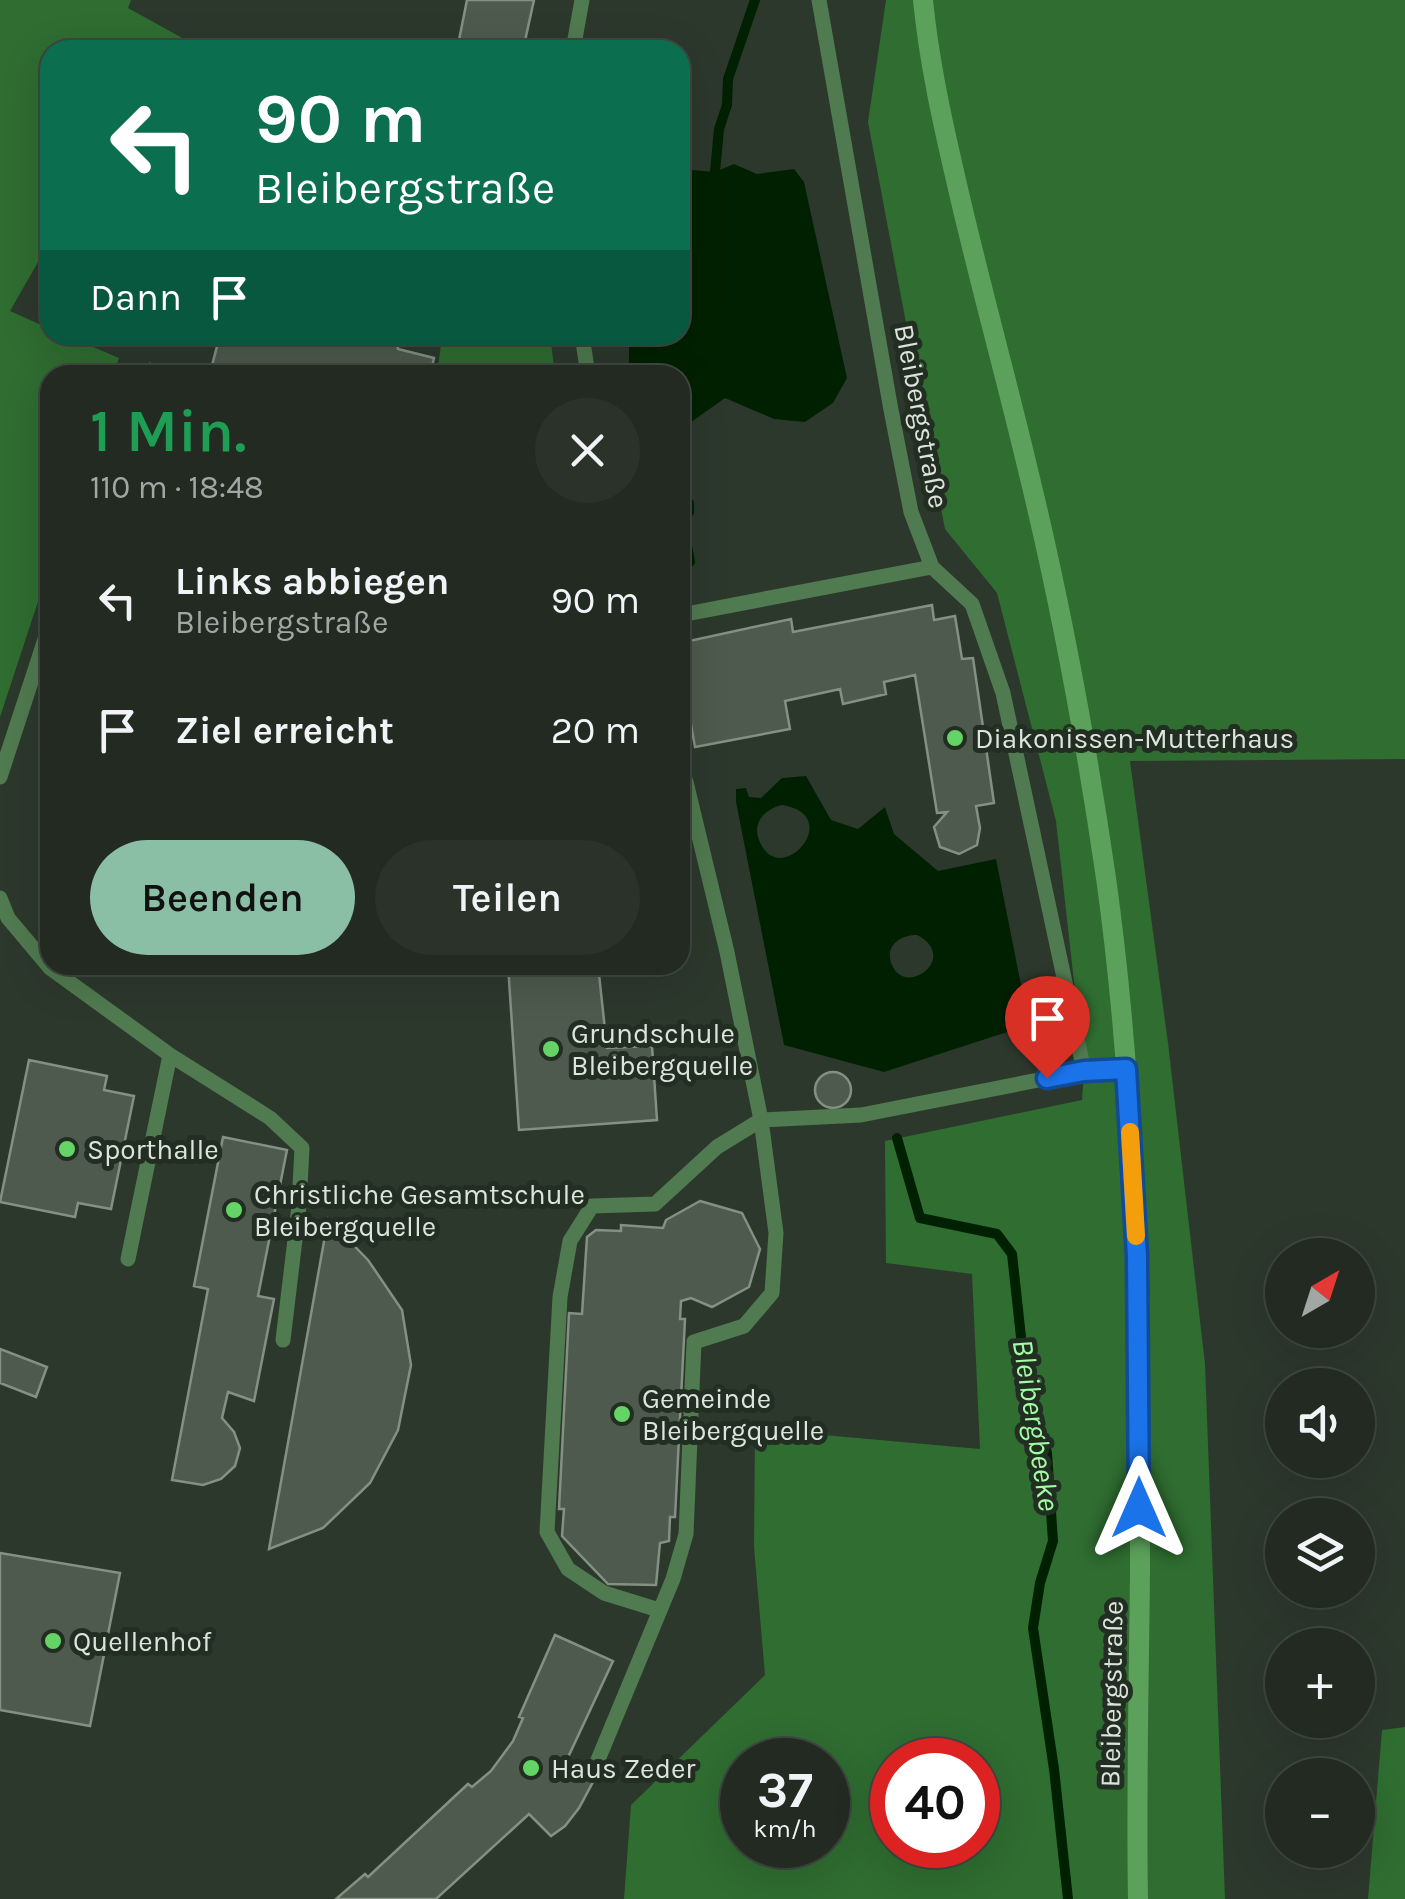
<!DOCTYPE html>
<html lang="de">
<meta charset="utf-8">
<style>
:root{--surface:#222a22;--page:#2a322a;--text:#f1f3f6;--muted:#a2a7a5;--line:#3f4640;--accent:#8abfa5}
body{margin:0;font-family:Karla,sans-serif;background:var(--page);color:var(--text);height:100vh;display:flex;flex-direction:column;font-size:38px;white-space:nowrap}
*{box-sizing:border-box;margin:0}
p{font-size:32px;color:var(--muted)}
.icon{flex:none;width:55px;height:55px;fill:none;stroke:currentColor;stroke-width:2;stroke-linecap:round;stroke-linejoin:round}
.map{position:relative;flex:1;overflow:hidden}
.details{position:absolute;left:40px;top:365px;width:650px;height:610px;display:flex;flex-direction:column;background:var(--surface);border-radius:30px;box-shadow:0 10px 40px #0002,0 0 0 2px var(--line)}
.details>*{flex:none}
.banner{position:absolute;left:40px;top:40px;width:650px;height:305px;border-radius:30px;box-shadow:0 10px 40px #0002,0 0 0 2px var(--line);background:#0b6e4f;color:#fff;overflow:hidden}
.needle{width:65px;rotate:39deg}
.buttons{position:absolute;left:1265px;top:1238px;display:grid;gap:20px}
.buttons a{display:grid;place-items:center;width:110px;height:110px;border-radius:50%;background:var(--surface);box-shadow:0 10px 40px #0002,0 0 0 2px var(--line);font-size:50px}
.speed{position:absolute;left:720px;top:1738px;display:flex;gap:20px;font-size:50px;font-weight:700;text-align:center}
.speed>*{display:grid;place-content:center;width:130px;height:130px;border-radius:50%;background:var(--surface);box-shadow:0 10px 40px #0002,0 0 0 2px var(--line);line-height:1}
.speed small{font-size:25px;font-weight:400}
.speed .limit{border:15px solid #d22;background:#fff;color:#111}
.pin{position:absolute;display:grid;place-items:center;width:85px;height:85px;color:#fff;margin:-102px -42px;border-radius:50% 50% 50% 0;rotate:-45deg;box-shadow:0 0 10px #0007}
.pin .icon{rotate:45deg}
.me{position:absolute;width:110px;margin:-55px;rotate:0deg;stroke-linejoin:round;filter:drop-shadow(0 0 8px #0008)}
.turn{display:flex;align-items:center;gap:35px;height:210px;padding:0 50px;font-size:45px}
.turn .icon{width:130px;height:130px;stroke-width:2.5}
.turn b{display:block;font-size:70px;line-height:85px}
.then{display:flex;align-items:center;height:95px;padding:0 50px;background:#0003;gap:20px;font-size:38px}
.round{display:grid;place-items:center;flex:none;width:105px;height:105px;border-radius:52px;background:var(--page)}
.overview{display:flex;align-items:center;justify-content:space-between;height:170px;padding:0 50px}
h1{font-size:60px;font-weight:600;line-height:75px;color:#1e9e55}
.action{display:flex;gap:20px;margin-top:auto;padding:20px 50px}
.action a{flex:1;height:115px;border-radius:60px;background:var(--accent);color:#111;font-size:40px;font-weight:600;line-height:115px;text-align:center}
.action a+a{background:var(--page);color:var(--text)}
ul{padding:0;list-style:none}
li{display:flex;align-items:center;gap:30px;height:130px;padding:0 50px}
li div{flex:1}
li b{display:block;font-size:38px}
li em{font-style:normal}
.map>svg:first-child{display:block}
.green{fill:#2f6d31;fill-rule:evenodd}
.water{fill:#002101;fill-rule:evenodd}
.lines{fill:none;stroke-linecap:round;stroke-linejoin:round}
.stream{stroke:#002101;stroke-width:10}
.building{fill:#4d5a4d;stroke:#839082;stroke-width:2.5}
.lane{stroke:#507a4f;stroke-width:15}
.secondary{stroke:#5ba05b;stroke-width:20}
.route-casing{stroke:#114b97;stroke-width:25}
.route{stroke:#1a73e8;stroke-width:18}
.slow{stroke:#f59e0b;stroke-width:18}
.poi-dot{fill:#65d467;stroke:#232e23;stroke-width:4}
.labels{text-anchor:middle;stroke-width:10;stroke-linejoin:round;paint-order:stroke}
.street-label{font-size:28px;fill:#dce4dc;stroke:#232e23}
.poi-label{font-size:28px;fill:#dce4dc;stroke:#232e23;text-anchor:start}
.water-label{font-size:30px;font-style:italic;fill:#a2fca2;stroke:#232e23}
</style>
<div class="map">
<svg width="1405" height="1899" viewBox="0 0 1405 1899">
<rect width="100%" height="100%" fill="#2d382d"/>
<!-- green -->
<path class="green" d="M0,0H131L128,8L204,50H50V241L10,311L50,329V335H65L119,358L113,375H50V565L0,717Z
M886,0H1405V759L1130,761L1168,1043L1205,1364L1225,1899H624L631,1805L765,1675L754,1547L755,1429L980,1449L972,1274L886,1263L885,1141L1082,1100L1084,1071L1056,821L997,593L945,529L868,122ZM742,1760H828V1845H742ZM892,1760H978V1845H892Z
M438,335H550L555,375H437L442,337Z
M1405,1727V1899H1368L1382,1730Z"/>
<!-- water -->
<path class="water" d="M734,164L757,174L794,169L804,182L847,378L833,403L805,422L774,419L725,398L680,430V375H629V335H680V169L715,172Z
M806,776L831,820L858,829L885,807L894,834L938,871L996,859L1029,1025L884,1072L784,1045L736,802V789L746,788L749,797L761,798L782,778ZM782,805C847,815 779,892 759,840C752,822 765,809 782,805ZM917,935C960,957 906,998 892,965C884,946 900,935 917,935Z"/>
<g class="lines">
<!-- stream -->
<path class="stream" d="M711,182L715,172L719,129L727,105L728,79L755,0
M680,493L689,503V512L680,526
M680,529L685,535L690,562
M897,1138L920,1218L997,1234L1012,1254L1026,1383L1047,1453L1053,1541L1040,1583L1033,1628L1054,1769L1068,1899"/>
</g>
<!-- building -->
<path class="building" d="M467,0H534L523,50H483L458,45Z
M220,335H337L343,337L361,335L363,340L378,335L382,345L397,341L398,349L434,358L430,375H193L194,369L210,373Z
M150,364L191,375H147Z
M932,605L934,620L955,616L962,659L973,658L994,803L976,806L980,828L977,845L959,854L940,847L934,827L947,812L937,813L915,675L884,682L886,694L843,704L840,689L785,701L790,729L695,747L685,690H680V643L791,619L793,632Z
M508,965H598L607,1048L652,1046L657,1120L519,1130Z
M29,1060L107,1076L104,1090L134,1096L111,1209L78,1203L75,1217L0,1202Z
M815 1090a18 18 0 1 1 36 0a18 18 0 1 1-36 0Z
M223,1137L287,1150L258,1296L274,1299L254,1401L228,1392L222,1418L234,1432L240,1448L235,1466L221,1479L203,1485L172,1480L208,1289L194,1286Z
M700,1201L742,1213L760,1249L749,1287L712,1307L691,1298L681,1301L680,1319H685L675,1517H670L669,1541L660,1543L656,1585L608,1584L562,1536L564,1509H559L569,1313L582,1314L587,1237L596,1230L621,1231V1225L663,1228L666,1220Z
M328,1219L368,1260L402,1310L411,1365L398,1430L370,1483L323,1528L269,1549Z
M0,1349L47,1367L36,1397L0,1383Z
M0,1553L120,1573L90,1726L0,1710Z
M555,1635L613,1661L564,1766L594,1780L579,1808L565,1826L551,1836L529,1814L436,1899H336L365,1874L368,1877L468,1784L472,1787L491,1771L513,1741L523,1718L519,1717Z"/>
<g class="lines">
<!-- lane -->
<path class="lane" d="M819,0L891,410L911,512L932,567L972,604L1003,693L1084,1071L1127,1069
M573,50L582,0
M582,335L588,375
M680,618L686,614L932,567
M680,771L686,782L727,952L761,1120L861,1115L1084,1071
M0,777L50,624
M0,898L8,918L50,968L170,1055L270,1118L302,1148L299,1206L283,1340
M128,1259L170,1055
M595,1767L673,1579L686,1534L694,1342L744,1326L772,1293L776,1233L761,1120L717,1147L655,1204L592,1206L570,1241L560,1297L547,1532L568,1569L604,1593L659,1610"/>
<!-- secondary -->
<path class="secondary" d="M923,0C929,61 942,120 956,180C978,277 1005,373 1028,470C1061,605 1086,741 1106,878C1138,1107 1140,1340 1140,1571C1139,1680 1136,1790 1138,1899"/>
</g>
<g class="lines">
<!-- route casing -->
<g class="route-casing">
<path id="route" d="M1047,1078L1084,1071L1126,1069L1137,1256L1139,1508"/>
</g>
<!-- route -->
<use href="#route" class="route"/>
<!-- slow -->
<path class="slow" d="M1130,1132L1136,1236"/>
</g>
<!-- markers -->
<g class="poi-dot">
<circle cx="955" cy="738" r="10"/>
<circle cx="551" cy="1049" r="10"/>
<circle cx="67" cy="1149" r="10"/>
<circle cx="234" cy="1210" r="10"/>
<circle cx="622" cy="1414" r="10"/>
<circle cx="53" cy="1641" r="10"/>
<circle cx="531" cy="1768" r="10"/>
</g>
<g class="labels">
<!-- street labels -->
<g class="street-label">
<text transform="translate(922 416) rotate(79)" y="10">Bleibergstraße</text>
<text transform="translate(1111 1694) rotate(-89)" y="10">Bleibergstraße</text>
</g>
<!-- poi labels -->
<g class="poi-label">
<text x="975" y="748">Diakonissen-Mutterhaus</text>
<text x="571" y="1043">Grundschule<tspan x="571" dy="32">Bleibergquelle</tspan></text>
<text x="87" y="1159">Sporthalle</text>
<text x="254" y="1204">Christliche Gesamtschule<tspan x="254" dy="32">Bleibergquelle</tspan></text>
<text x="642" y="1408">Gemeinde<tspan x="642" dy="32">Bleibergquelle</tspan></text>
<text x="73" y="1651">Quellenhof</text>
<text x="551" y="1778">Haus Zeder</text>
</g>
<!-- water labels -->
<g class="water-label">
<text transform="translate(1036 1425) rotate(81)" y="10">Bleibergbeeke</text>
</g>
</g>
</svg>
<div class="buttons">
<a><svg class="needle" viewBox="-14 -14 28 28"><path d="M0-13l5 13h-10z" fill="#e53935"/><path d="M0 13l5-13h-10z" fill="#a2a7a5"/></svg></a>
<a><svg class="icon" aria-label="sound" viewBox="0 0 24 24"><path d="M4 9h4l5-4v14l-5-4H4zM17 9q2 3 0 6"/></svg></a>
<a><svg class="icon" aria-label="layers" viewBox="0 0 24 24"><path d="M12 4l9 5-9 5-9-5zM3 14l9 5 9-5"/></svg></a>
<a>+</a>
<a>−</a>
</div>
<div class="speed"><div>37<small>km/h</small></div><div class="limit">40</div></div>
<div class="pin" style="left:1047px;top:1078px;background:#d93025"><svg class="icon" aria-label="arrive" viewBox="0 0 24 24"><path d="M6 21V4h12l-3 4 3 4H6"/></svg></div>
<svg class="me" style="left:1139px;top:1508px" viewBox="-20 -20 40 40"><path d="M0-17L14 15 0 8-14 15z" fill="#1a73e8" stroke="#fff" stroke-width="4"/></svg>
<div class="banner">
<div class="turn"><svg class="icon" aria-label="left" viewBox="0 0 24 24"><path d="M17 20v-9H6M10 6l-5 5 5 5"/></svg><div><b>90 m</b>Bleibergstraße</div></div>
<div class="then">Dann<svg class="icon" aria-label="arrive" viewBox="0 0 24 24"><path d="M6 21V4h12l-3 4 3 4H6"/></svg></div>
</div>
<section class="details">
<div class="overview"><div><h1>1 Min.</h1><p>110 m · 18:48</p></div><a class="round"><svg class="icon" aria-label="close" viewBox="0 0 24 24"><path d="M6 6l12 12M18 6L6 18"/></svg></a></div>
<ul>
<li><svg class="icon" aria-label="left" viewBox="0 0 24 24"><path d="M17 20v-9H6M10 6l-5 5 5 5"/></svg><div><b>Links abbiegen</b><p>Bleibergstraße</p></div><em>90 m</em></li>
<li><svg class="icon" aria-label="arrive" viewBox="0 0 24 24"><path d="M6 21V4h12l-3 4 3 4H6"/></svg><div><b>Ziel erreicht</b></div><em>20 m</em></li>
</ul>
<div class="action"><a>Beenden</a><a>Teilen</a></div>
</section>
</div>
